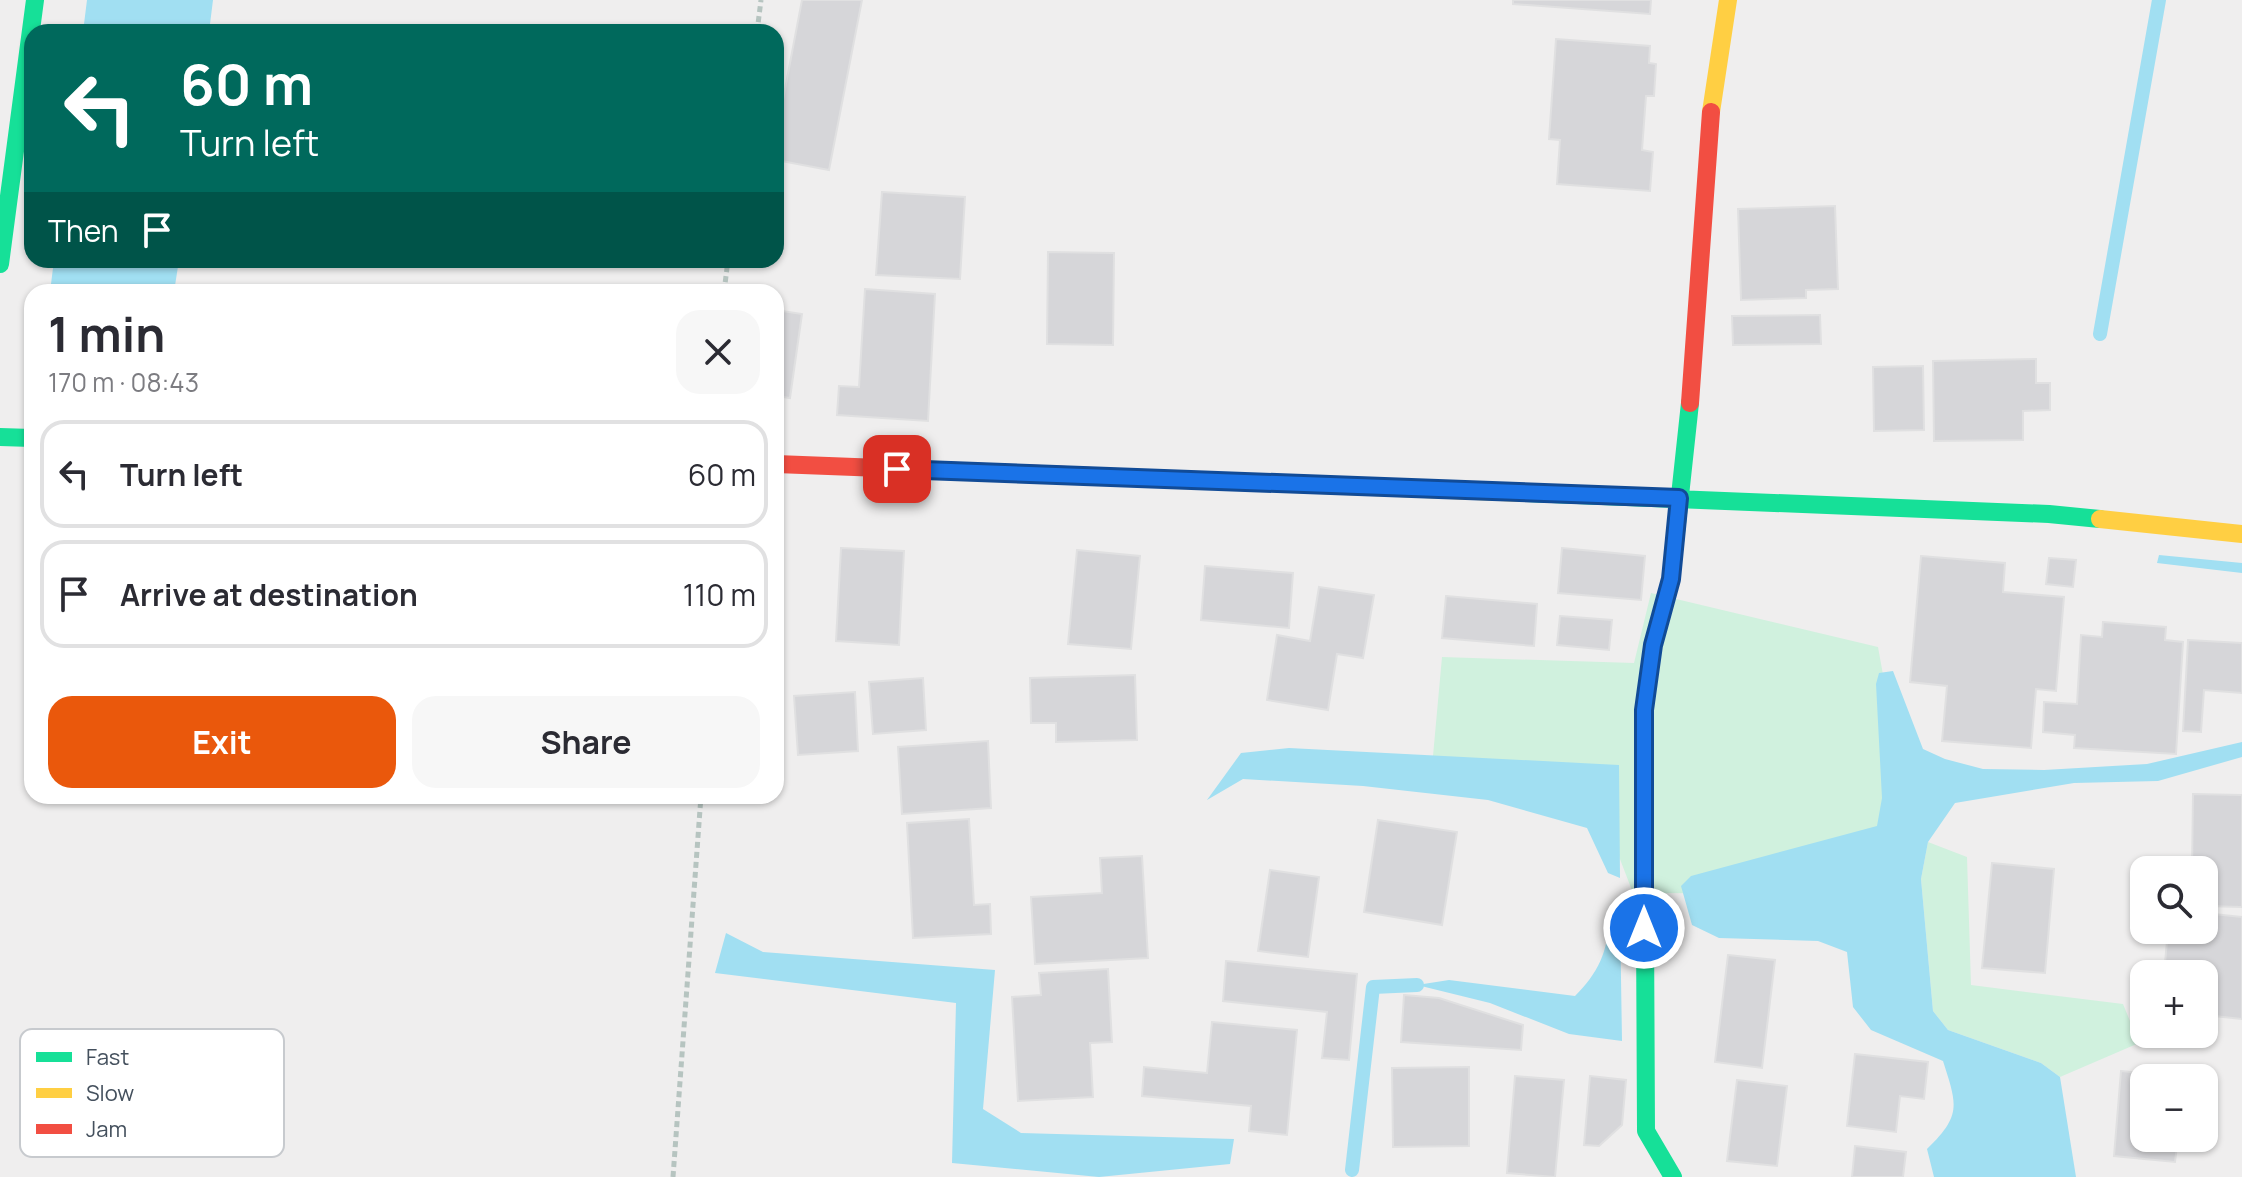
<!DOCTYPE html>
<meta charset="utf-8">
<style>
:root{--surface:#fff;--page:#f7f7f7;--text:#2b2b33;--muted:#7c7c81;--line:#e1e1e2;--accent:#ea580c}
body{margin:0;font-family:Manrope,sans-serif;background:var(--page);color:var(--text);height:100vh;display:flex;flex-direction:column;font-size:30px;white-space:nowrap}
*{box-sizing:border-box;margin:0}
p{font-size:26px;color:var(--muted)}
.icon{flex:none;width:44px;height:44px;fill:none;stroke:currentColor;stroke-width:2;stroke-linecap:round;stroke-linejoin:round}
.map{position:relative;flex:1;overflow:hidden}
.panel{position:absolute;left:24px;top:284px;width:760px;height:520px;display:flex;flex-direction:column;background:var(--surface);border-radius:24px;box-shadow:0 2px 6px #0004}
.panel>*{flex:none}
.top-card{position:absolute;left:24px;top:24px;width:760px;height:244px;border-radius:24px;box-shadow:0 2px 6px #0004;background:#00695c;color:#fff;overflow:hidden}
.controls{position:absolute;left:2130px;top:856px;display:grid;gap:16px}
.controls a{display:grid;place-items:center;width:88px;height:88px;border-radius:16px;background:var(--surface);box-shadow:0 2px 6px #0004;font-size:40px}
.pin{position:absolute;display:grid;place-items:center;width:68px;height:68px;color:#fff;margin:-34px;border-radius:16px;box-shadow:0 4px 12px #0006}
.me{position:absolute;width:88px;margin:-44px;rotate:0deg;stroke-linejoin:round;filter:drop-shadow(0 0 6px #0008)}
.turn{display:flex;align-items:center;gap:28px;height:168px;padding:0 24px;font-size:36px}
.turn .icon{width:104px;height:104px;stroke-width:2.5}
.turn b{display:block;font-size:56px;line-height:68px}
.then{display:flex;align-items:center;height:76px;padding:0 24px;background:#0003;gap:16px;font-size:30px}
.round{display:grid;place-items:center;flex:none;width:84px;height:84px;border-radius:24px;background:var(--page)}
.summary{display:flex;align-items:center;justify-content:space-between;height:136px;padding:0 24px}
h1{font-size:48px;font-weight:700;line-height:60px}
.button{display:flex;gap:16px;margin-top:auto;padding:16px 24px}
.button a{flex:1;height:92px;border-radius:24px;background:var(--accent);color:#fff;font-size:32px;font-weight:700;line-height:92px;text-align:center}
.button a+a{background:var(--page);color:var(--text)}
ul{padding:0;list-style:none}
li{display:flex;align-items:center;gap:24px;height:108px;margin:0 16px 12px;padding:0 8px;border:4px solid var(--line);border-radius:24px}
li div{flex:1}
li b{display:block;font-size:30px}
li em{font-style:normal}
.map>svg:first-child{display:block}
.green{fill:#d0f1de}
.water{fill:#a1dff2}
.lines{fill:none;stroke-linecap:round;stroke-linejoin:round}
.stream{stroke:#a1dff2;stroke-width:14}
.building{fill:#d6d6d9;stroke:#e0e0e1;stroke-width:2}
.path{stroke:#b6c4c0;stroke-width:5;stroke-dasharray:6 4;stroke-linecap:butt}
.fast{stroke:#16e098;stroke-width:18}
.slow{stroke:#ffcf43;stroke-width:18}
.jam{stroke:#f24e42;stroke-width:18}
.route-casing{stroke:#114b97;stroke-width:20}
.route{stroke:#1a73e8;stroke-width:14}
.key{fill:#fff;stroke:#c7cace;stroke-width:2}
.key-label{font-size:22px;fill:#44505d}
</style>
<div class="map">
<svg width="2242" height="1177" viewBox="0 0 2242 1177">
<rect width="100%" height="100%" fill="#efeeee"/>
<!-- green -->
<path class="green" d="M1651,593L1878,647L1904,791L1869,894L1633,893L1593,789L1432,767L1442,657L1634,663Z
M1928,842L1967,857L1971,985L2123,1004L2139,1043L2060,1077L2041,1063L1948,1030L1933,1011L1921,879Z"/>
<!-- water -->
<path class="water" d="M87,0H213L209,32H83Z
M54,260H179L174,292H50Z
M2159,555L2242,563V573L2157,563Z
M1893,671L1923,749L1945,759L1983,769L2044,770L2147,764L2242,742V757L2158,781L2074,783L1955,803L1928,842L1921,879L1933,1011L1948,1030L2041,1063L2060,1077L2076,1177H1934L1927,1149C1962,1115 1957,1105 1943,1061L1871,1030L1853,1007L1847,952L1818,941L1719,938L1692,925L1681,886L1691,876L1877,826L1882,798L1876,684L1879,673Z
M1289,748L1619,765L1620,878L1608,873L1587,828L1488,800L1363,786L1243,779L1207,800L1241,753Z
M1620,914L1622,1041L1569,1034L1490,1003L1417,985L1449,980L1575,996C1598,973 1608,952 1609,919Z
M726,933L763,952L995,970L983,1109L1021,1133L1234,1139L1230,1164L1099,1177L952,1163L956,1003L715,973Z"/>
<g class="lines">
<!-- stream -->
<path class="stream" d="M2100,334L2159,0
M1352,1170L1373,987L1417,985"/>
</g>
<!-- building -->
<path class="building" d="M802,0H862L829,170L776,160V136Z
M1513,0H1651L1650,14L1513,4Z
M1556,39L1650,46L1649,63L1656,64L1654,96H1646L1642,150L1653,152L1650,191L1557,184L1560,140L1549,139Z
M882,192L965,197L960,279L876,275Z
M1835,206L1838,289L1806,290V298L1741,300L1738,209Z
M1048,252L1114,253L1113,345L1047,344Z
M865,289L935,294L928,421L837,415L839,386L859,387Z
M776,310L802,314L790,398L776,396Z
M1820,315L1821,344L1733,345L1732,316Z
M2036,359V383H2050V410L2023,411V440L1934,441L1933,361Z
M1923,366L1924,430L1874,431L1873,367Z
M841,548L904,551L899,645L836,641Z
M1562,548L1645,556L1641,600L1558,593Z
M1077,550L1140,556L1131,649L1068,644Z
M1921,556L2005,563L2003,592L2064,597L2056,691L2036,689L2031,748L1942,741L1947,686L1910,682Z
M2049,558L2076,560L2073,587L2046,584Z
M1205,566L1293,573L1289,628L1201,620Z
M1319,587L1374,595L1363,658L1337,654L1328,710L1267,700L1277,635L1310,641Z
M1446,596L1537,604L1534,646L1442,638Z
M1560,616L1612,620L1609,650L1557,645Z
M2103,622L2166,627L2165,640L2183,642L2176,754L2074,748L2075,735L2043,732L2044,702L2077,704L2081,635L2102,637Z
M2188,640L2242,643V693L2204,690L2201,732L2183,731Z
M1135,675L1137,740L1056,742V723H1031L1030,678Z
M923,678L926,730L873,734L869,682Z
M855,692L858,751L798,755L794,696Z
M988,741L991,808L902,814L898,747Z
M2193,794L2242,795V907L2204,906V870H2192Z
M969,819L974,905L990,904L991,934L913,938L907,823Z
M1378,820L1457,832L1442,925L1364,912Z
M1142,856L1148,958L1035,964L1031,897L1102,893L1100,858Z
M1992,863L2054,869L2045,973L1982,968Z
M1270,870L1319,877L1308,957L1258,951Z
M2204,913L2242,917V1019L2204,1015V974H2164L2168,930H2204Z
M1728,955L1775,960L1762,1068L1715,1062Z
M1226,961L1357,974L1349,1060L1322,1058L1327,1012L1223,1001Z
M1108,969L1112,1042L1090,1043L1093,1097L1018,1101L1012,997L1041,995L1039,973Z
M1404,995L1439,998L1523,1025L1521,1050L1401,1042Z
M1212,1022L1297,1030L1287,1135L1249,1131L1251,1106L1142,1096L1144,1067L1207,1073Z
M1855,1054L1928,1062L1924,1099L1900,1096L1896,1132L1847,1126Z
M1469,1067V1146L1393,1147L1392,1068Z
M2121,1071L2183,1077L2144,1078V1138H2178L2175,1162L2114,1156Z
M1515,1076L1564,1080L1555,1177L1507,1173Z
M1590,1076L1626,1080L1622,1125L1599,1146L1584,1145Z
M1737,1080L1787,1086L1777,1166L1727,1161Z
M1855,1146L1906,1152L1903,1177H1852Z"/>
<g class="lines">
<!-- path -->
<path class="path" d="M757,32L761,0
M724,292L728,260
M673,1177L701,796"/>
<!-- fast -->
<path class="fast" d="M0,264L35,0
M0,437L32,438
M1527,493L2049,514L2100,519
M1673,1177L1646,1131L1644,710L1653,645L1671,579L1690,403"/>
<!-- slow -->
<path class="slow" d="M1711,112L1728,0
M1092,476L1527,493
M2100,519L2242,534"/>
<!-- jam -->
<path class="jam" d="M1690,403L1711,112
M776,464L1092,476"/>
</g>
<g class="lines">
<!-- route casing -->
<g class="route-casing">
<path id="route" d="M897,469L1679,498L1671,579L1653,645L1644,710V928"/>
</g>
<!-- route -->
<use href="#route" class="route"/>
</g>
<!-- legend -->
<rect x="20" y="1029" width="264" height="128" rx="12" class="key"/>
<rect x="36" y="1052" width="36" height="10" fill="#16e098"/>
<rect x="36" y="1088" width="36" height="10" fill="#ffcf43"/>
<rect x="36" y="1124" width="36" height="10" fill="#f24e42"/>
<g class="key-label">
<text x="86" y="1065">Fast</text>
<text x="86" y="1101">Slow</text>
<text x="86" y="1137">Jam</text>
</g>
</svg>
<div class="controls">
<a><svg class="icon" aria-label="search" viewBox="0 0 24 24"><circle cx="10" cy="10" r="6"/><path d="M15 15l6 6"/></svg></a>
<a>+</a>
<a>−</a>
</div>
<div class="pin" style="left:897px;top:469px;background:#d93025"><svg class="icon" aria-label="arrive" viewBox="0 0 24 24"><path d="M6 21V4h12l-3 4 3 4H6"/></svg></div>
<svg class="me" style="left:1644px;top:928px" viewBox="-20 -20 40 40"><circle r="17" fill="#1a73e8" stroke="#fff" stroke-width="3"/><path d="M0-11L8 9 0 5-8 9z" fill="#fff"/></svg>
<div class="top-card">
<div class="turn"><svg class="icon" aria-label="left" viewBox="0 0 24 24"><path d="M17 20v-9H6M10 6l-5 5 5 5"/></svg><div><b>60 m</b>Turn left</div></div>
<div class="then">Then<svg class="icon" aria-label="arrive" viewBox="0 0 24 24"><path d="M6 21V4h12l-3 4 3 4H6"/></svg></div>
</div>
<section class="panel">
<div class="summary"><div><h1>1 min</h1><p>170 m · 08:43</p></div><a class="round"><svg class="icon" aria-label="close" viewBox="0 0 24 24"><path d="M6 6l12 12M18 6L6 18"/></svg></a></div>
<ul>
<li><svg class="icon" aria-label="left" viewBox="0 0 24 24"><path d="M17 20v-9H6M10 6l-5 5 5 5"/></svg><div><b>Turn left</b></div><em>60 m</em></li>
<li><svg class="icon" aria-label="arrive" viewBox="0 0 24 24"><path d="M6 21V4h12l-3 4 3 4H6"/></svg><div><b>Arrive at destination</b></div><em>110 m</em></li>
</ul>
<div class="button"><a>Exit</a><a>Share</a></div>
</section>
</div>
